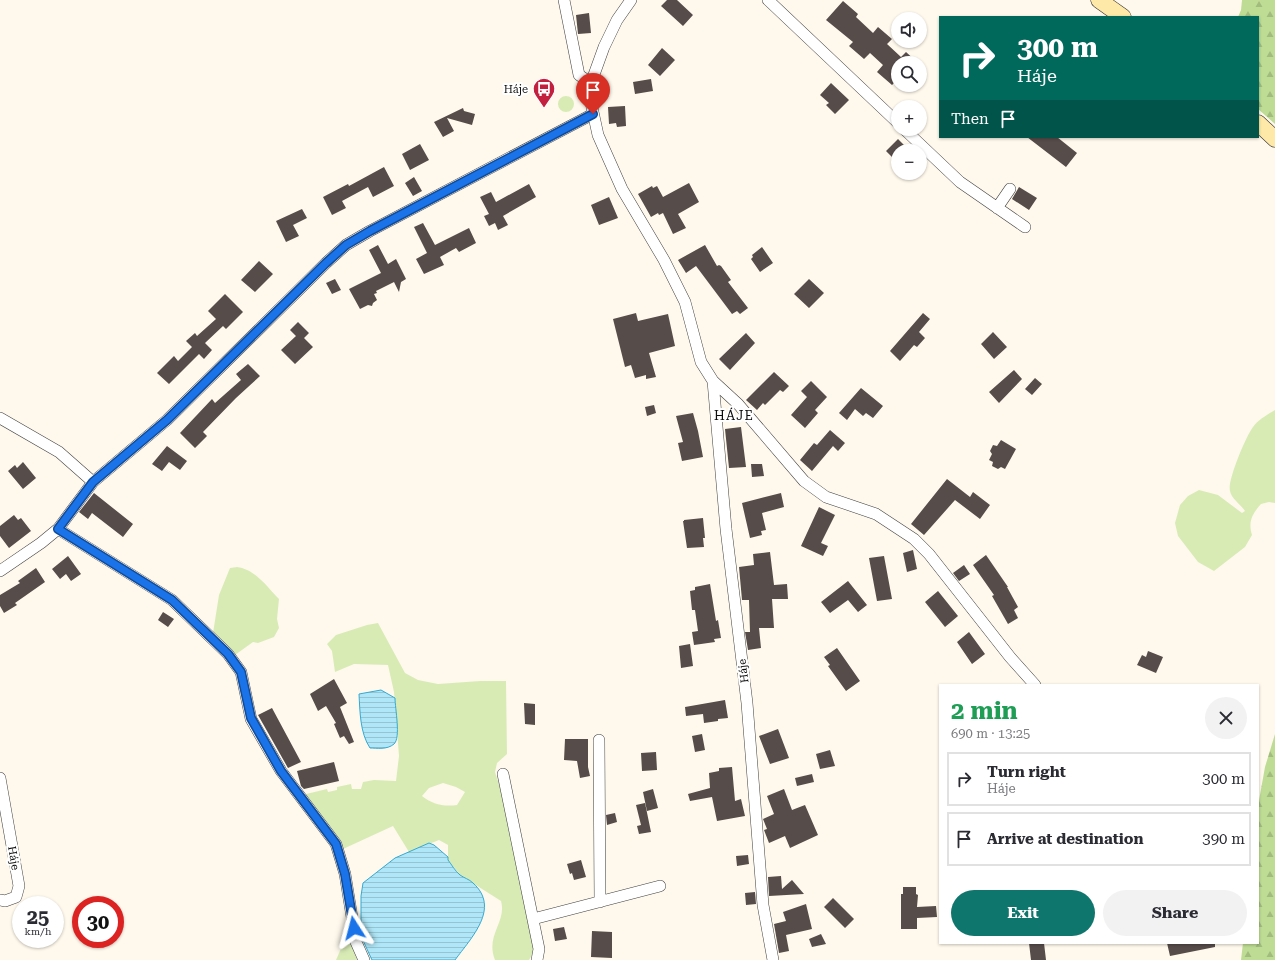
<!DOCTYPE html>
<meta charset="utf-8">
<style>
:root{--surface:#fff;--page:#f2f2f3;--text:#2b2b33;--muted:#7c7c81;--line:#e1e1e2;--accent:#0f766e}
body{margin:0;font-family:"Roboto Serif",serif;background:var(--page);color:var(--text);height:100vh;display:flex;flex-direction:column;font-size:15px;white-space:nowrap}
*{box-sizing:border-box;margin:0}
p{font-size:13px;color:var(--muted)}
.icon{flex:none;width:22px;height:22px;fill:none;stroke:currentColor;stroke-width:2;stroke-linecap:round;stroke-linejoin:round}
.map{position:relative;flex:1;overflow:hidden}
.drawer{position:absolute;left:939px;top:684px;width:320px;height:260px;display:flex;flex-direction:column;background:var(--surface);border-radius:0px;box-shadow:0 1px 3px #0004}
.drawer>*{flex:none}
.hud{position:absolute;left:939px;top:16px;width:320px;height:122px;border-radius:0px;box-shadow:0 1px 3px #0004;background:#00695c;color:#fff;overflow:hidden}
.fabs{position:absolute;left:891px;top:12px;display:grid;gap:8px}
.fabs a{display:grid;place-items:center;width:36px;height:36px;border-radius:50%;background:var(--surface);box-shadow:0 1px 3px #0004;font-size:20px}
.speed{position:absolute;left:12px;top:896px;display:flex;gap:8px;font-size:20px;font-weight:700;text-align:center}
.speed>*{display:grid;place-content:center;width:52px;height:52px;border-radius:50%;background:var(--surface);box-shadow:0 1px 3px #0004;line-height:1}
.speed small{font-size:10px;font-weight:400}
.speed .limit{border:6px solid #d22;background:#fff;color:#111}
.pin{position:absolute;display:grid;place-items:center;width:34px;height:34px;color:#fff;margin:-41px -17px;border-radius:50% 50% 50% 0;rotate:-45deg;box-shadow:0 0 4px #0007}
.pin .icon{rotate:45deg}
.me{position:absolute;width:44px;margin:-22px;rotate:351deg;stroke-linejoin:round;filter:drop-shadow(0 0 3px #0008)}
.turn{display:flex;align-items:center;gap:14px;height:84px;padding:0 12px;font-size:18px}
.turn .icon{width:52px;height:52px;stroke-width:2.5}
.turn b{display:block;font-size:28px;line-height:34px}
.then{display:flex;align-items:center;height:38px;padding:0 12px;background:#0003;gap:8px;font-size:15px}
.round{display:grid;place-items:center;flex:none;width:42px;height:42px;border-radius:21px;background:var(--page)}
.headline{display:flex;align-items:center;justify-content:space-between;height:68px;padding:0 12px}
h1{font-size:24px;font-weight:700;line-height:30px;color:#1e9e55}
.primary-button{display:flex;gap:8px;margin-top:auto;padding:8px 12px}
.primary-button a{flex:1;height:46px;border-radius:24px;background:var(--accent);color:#fff;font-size:16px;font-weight:700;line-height:46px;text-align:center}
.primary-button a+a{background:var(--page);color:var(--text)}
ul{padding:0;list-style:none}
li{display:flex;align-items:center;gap:12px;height:54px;margin:0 8px 6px;padding:0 4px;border:2px solid var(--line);border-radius:0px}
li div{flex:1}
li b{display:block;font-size:15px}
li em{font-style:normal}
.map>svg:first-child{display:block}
.grass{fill:#d8ebb5;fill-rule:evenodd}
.forest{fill:url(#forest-firs)}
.water{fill:url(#water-rules);stroke:#34a9d2}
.building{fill:#564c49}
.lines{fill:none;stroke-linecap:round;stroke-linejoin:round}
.minor-casing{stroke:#404040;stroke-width:12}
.secondary-casing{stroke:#2f2f2f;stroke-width:17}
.minor{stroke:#fff;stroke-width:11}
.secondary{stroke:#ffe9a8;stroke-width:16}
.route-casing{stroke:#114b97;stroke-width:10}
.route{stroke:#1a73e8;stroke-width:7}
.labels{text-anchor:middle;stroke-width:4;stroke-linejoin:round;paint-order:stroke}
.poi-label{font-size:11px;fill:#0d0d0d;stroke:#fff;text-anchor:end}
.street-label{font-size:11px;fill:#0d0d0d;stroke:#fff}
.quarter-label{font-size:13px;letter-spacing:1px;fill:#0d0d0d;stroke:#fff}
</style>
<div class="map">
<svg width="1275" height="960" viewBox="0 0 1275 960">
<defs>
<pattern id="forest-firs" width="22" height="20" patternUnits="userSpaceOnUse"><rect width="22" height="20" fill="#bedc94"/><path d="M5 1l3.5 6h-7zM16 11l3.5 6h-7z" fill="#a2bc7e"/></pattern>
<pattern id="water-rules" width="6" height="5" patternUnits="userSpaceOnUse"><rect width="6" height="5" fill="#afe7f8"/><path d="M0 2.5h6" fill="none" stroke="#95c5d3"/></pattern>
</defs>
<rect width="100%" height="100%" fill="#fff9ed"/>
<!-- grass -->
<path class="grass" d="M558 104a8 8 0 1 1 16 0a8 8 0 1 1-16 0Z
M1275,410V503L1269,502L1261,504C1252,514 1248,522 1252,535L1245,547L1214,571L1198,562L1178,536L1175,523L1180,505L1188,496L1199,490L1218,495L1242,513L1245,511C1241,505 1231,498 1230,491C1227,481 1246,436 1253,427C1258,420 1268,414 1275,410Z
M237,567C255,569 267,587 279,599L277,619L279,628L274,637L258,643L253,642L235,655L213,633L219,595L230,568Z
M378,623L405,673L418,680L438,684L480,681H506L507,754L497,763L495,772L510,818L535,941L533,953L529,960H495C485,935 507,922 501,901L460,875L448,860V845L439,840L409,852L393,826L343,849L323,819L302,795L327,789L328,792L337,790V787L351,784L352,789H361L363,782L374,780L396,781L399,756L394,692L388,665L354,664L335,672L332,651L327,644L336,635L367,625ZM443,783L456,787L465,792L457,805C443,807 432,804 422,796L429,788Z
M350,940L357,960H336L343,944Z"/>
<!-- forest -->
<path class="forest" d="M1242,0H1275V124L1258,109V17H1238L1241,10Z
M1275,734V960H1241L1243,943H1258V806L1265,767Z"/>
<!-- water -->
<path class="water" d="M381,690L395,698C395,708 401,738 394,744C387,750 377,748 370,748C360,733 360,712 359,694Z
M429,843L434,845L448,857V860C452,865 455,871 460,875C464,878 469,879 473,883C501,908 471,938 455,960H372L361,936V896L363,883L395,858Z"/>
<!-- building -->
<path class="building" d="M667,0H677L693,15L683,26L661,6Z
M843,1L858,14L856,17L873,33L878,27L892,39L887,44L901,57L906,52L918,63H898V79L892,85L877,72L883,65L870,53L864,59L849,46L853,42L826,20Z
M589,13L591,33L578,34L576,15Z
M662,48L675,60L660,76L648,65Z
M651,79L653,91L635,94L633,82Z
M831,83L849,100L835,114L826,105L829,103L820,95Z
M625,106L626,126L617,127L616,123L609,124L608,107Z
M463,108L464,111L475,114L472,125L447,118L454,131L443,137L434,122Z
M1027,137H1057L1077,153L1066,167Z
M898,139L910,151H898V163L886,151Z
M420,144L429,160L410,170L402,154Z
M384,167L394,186L373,197L368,187L342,201L346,208L332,215L323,197L348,184L349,186Z
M414,177L422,191L413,196L405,183Z
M689,183L699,202L678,214L686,228L673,234L663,213L659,215L658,213L651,217L638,194L652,186L653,188L657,186L663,197Z
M529,184L536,197L503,216L508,225L498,230L495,223L489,226L484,216L489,214L480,197L491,192L496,202Z
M1019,187L1037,198L1029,210L1012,199Z
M609,197L618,218L599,225L591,205Z
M302,209L307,218L293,225L299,236L286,242L276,221Z
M423,223L435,245L469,228L476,243L459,252L456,248L440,257L444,265L424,274L416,259L427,253L414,227Z
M378,245L388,264L396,259L406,279L401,282L399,292L394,282L376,291L377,293L374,294L377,300L373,303L372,306L368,305L360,309L349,289L381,273L369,250Z
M705,245L717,266L719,265L721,266L731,280L728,282L748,308L740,314L737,311L732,314L696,266L686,273L678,260Z
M762,247L773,263L760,272L751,259L753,257L752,255Z
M259,261L273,274L255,292L241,280Z
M335,279L341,290L332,294L326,283Z
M809,279L824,293L809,308L794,294Z
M225,294L243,312L226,329L223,326L205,343L212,350L204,359L199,354L169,384L157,373L174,356L178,361L192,347L186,341L195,333L197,336L216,319L208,311Z
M636,313L638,321L668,314L675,346L649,353L656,377L646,379V375L635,378L631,365L625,367L613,319Z
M923,313L930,319L919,332L925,338L917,347L914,345L900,361L890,351Z
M298,322L309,333L304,338L313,347L295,364L281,350L296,336L290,330Z
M993,332L1007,347L994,359L981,344Z
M746,333L755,343L730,370L719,359Z
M248,364L260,376L236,398L203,432L207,436L195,448L180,433L212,399L215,403L241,380L236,374Z
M1014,370L1022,379L999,403L989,392Z
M774,372L789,386L783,392L780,390L765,405L763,403L757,410L746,400Z
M1035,378L1042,384L1032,395L1025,389Z
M811,381L827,397L815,410L818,413L805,428L791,415L807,397L801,391Z
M861,388L883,406L873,418L866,413L863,416L855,409L847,420L839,413Z
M654,405L656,413L647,416L645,407Z
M693,413L698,431L703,457L682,461L678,443L683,442L676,416Z
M741,427L746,467L729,468L725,429Z
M830,430L845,443L838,451L833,446L812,471L800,460L814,443L817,445Z
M1001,440L1016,449L1005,469L1001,467L998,469L992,466L993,462L989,460L992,454L990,451L993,445L997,446Z
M167,446L187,461L180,470L169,462L162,471L152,464Z
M23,462L36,478L23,489L8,471L15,465L17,468Z
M751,464H762L764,476L752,477Z
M947,479L970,497L973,492L990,505L980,519L955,500L924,535L911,524Z
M94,493L133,524L123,537L92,513L88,519L79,512Z
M781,493L784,507L762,513L766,530L761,531L762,535L750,538L742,503Z
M819,507L835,515L821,543L828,546L823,556L801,546Z
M14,515L18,520L21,518L31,531L9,548L0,536V526Z
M703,518L705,538H703L704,547L687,548L683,521H684V520Z
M913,550L917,569L907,572L903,553Z
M770,552L774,585L787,584L788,599H772L774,628H759L761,648L748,650L745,632H750L749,600H742L739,567L754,565L753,554Z
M986,555L1008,587H1007L1018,607L1014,610L1018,618L1008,624L992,596L994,595L973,565Z
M68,556L81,574L71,581L66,574L60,579L52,569Z
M884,556L892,599L877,601L869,558Z
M964,565L970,574L959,581L953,573Z
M36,568L45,582L15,603L17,605L4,613L0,606V595L20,583L18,581Z
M848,581L867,605L858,612L848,600L830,613L821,602Z
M710,584L716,621L718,620L721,638L714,639L715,642L694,645L692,632L698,631L695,610H692L690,591L695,590V587Z
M938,591L958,616L945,627L925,602Z
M163,612L174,619L168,627L158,620Z
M969,632L985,654L972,664L957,642Z
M690,644L693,666L681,668L679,646Z
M837,648L860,681L846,691L828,666L830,665L824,657Z
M1148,651L1163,657L1156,673L1137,665L1142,655L1146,657Z
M334,679L347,703L340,707L354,742L349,744L344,736L340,738L334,724L336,723L326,706L318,711L310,694Z
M725,700L728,718L718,719V721L704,723L703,714L686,716L685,707Z
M524,703L535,704V725L525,724Z
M272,708L301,762L288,768L258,715Z
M778,729L789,758L770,764L759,736Z
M702,734L705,750L695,752L692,736Z
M565,739H588V767L590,776L580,778L577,761L564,760Z
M830,750L835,766L820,769L816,754Z
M656,752L657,770L642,771L641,753Z
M334,762L339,781L304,789L301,786L297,771Z
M732,767L735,801L741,799L745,816L717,821L712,797L690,801L688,794L710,788L709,773L719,771V768Z
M812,774L814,782L797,786L795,778Z
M653,789L658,808L647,811L643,792Z
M784,789L792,810L805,805L818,835L790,848L785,836L769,843L764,830L767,829L763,819L774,814L767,796Z
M645,803L651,832L639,834L637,826L641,825L636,805Z
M615,813L617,822L607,825L606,815Z
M748,855L749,864L737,866L736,856Z
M581,860L586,877L574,880L572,873L570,874L567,864Z
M781,876L782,889L792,880L804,894L769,896L768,877Z
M903,887H916V894L918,895L917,907L936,906L937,917L917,918V929H901V894H903Z
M755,892L756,904L746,905L745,893Z
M833,898L854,919L845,928L824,907Z
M806,904L812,929L786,935L789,951L779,953L774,924L786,921L783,912Z
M564,927L567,939L555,941L553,929Z
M592,931L612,932V958L591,957Z
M821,934L826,944L812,947L809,939Z
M1029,943H1044L1046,960H1031Z
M1167,943H1215V947L1170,956Z"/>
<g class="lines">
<!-- minor casing -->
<g class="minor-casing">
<path id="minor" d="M564,0L579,75L591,83
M631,0L617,20L604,47L591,83L590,98L598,135L622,189L664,260L685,302L701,362L713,381L738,404L804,481L826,497L876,514L914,539L929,554L1010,657L1035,685
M768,0L898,123
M904,129L960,182L1025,227
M997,208L1010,189
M713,381L726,529L747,703L763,905L773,960
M0,418L59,452L93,482
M58,529L172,600L228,654L241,672L251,719L281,771L336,844L345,874L356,942L364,960
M0,571L41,543L58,529L93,482L167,420L326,263L346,245L370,231L593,114
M599,740L600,902
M503,774L539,949L537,960
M0,778L19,886L16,897L5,901L0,900
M533,919L660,886"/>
</g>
<!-- secondary casing -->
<g class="secondary-casing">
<path id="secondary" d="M1099,0L1123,17
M1258,123L1275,139"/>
</g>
<!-- minor -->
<use href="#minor" class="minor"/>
<!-- secondary -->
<use href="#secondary" class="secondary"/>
</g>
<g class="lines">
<!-- route casing -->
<g class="route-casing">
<path id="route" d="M354,928L345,874L336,844L281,771L251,718L241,672L228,654L172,600L58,529L93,482L167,420L326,263L346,245L370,231L593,114"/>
</g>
<!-- route -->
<use href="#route" class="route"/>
</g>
<!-- icons -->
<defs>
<g id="bus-pin" transform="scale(1.15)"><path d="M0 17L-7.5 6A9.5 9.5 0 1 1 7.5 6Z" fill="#c2203e" stroke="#fff"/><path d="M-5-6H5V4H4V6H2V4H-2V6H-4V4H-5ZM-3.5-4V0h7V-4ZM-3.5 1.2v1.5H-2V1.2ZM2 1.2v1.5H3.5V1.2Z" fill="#fff"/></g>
</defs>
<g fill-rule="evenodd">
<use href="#bus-pin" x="544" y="89"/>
</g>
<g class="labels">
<!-- poi labels -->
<g class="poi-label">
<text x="528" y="93">Háje</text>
</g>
<!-- street labels -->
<g class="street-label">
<text transform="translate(743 671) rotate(-97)" y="4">Háje</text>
<text transform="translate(14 858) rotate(80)" y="4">Háje</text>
</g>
<!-- quarter labels -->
<g class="quarter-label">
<text x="734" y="420">HÁJE</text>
</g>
</g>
</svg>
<div class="fabs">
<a><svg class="icon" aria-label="sound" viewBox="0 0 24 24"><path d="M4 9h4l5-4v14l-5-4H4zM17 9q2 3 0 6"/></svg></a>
<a><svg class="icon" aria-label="search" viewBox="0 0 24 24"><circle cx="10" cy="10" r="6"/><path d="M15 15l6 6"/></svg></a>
<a>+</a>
<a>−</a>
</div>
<div class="speed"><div>25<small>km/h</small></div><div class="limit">30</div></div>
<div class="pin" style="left:593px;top:114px;background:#d93025"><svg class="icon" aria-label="arrive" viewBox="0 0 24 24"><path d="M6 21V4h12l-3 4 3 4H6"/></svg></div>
<svg class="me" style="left:354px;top:928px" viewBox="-20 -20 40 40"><path d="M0-17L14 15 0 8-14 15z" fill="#1a73e8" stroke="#fff" stroke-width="4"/></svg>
<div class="hud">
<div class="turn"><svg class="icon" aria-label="right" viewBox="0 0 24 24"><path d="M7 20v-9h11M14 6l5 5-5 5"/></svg><div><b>300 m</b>Háje</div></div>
<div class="then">Then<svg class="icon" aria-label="arrive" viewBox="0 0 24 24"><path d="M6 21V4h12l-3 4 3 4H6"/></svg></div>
</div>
<section class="drawer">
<div class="headline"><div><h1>2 min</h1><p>690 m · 13:25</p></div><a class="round"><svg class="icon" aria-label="close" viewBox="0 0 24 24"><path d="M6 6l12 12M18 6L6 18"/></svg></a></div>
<ul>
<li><svg class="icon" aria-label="right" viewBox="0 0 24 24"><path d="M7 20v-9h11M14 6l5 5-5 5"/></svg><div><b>Turn right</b><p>Háje</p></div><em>300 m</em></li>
<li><svg class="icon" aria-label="arrive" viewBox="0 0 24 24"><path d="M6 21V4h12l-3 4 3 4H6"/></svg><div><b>Arrive at destination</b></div><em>390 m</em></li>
</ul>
<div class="primary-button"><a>Exit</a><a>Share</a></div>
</section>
</div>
